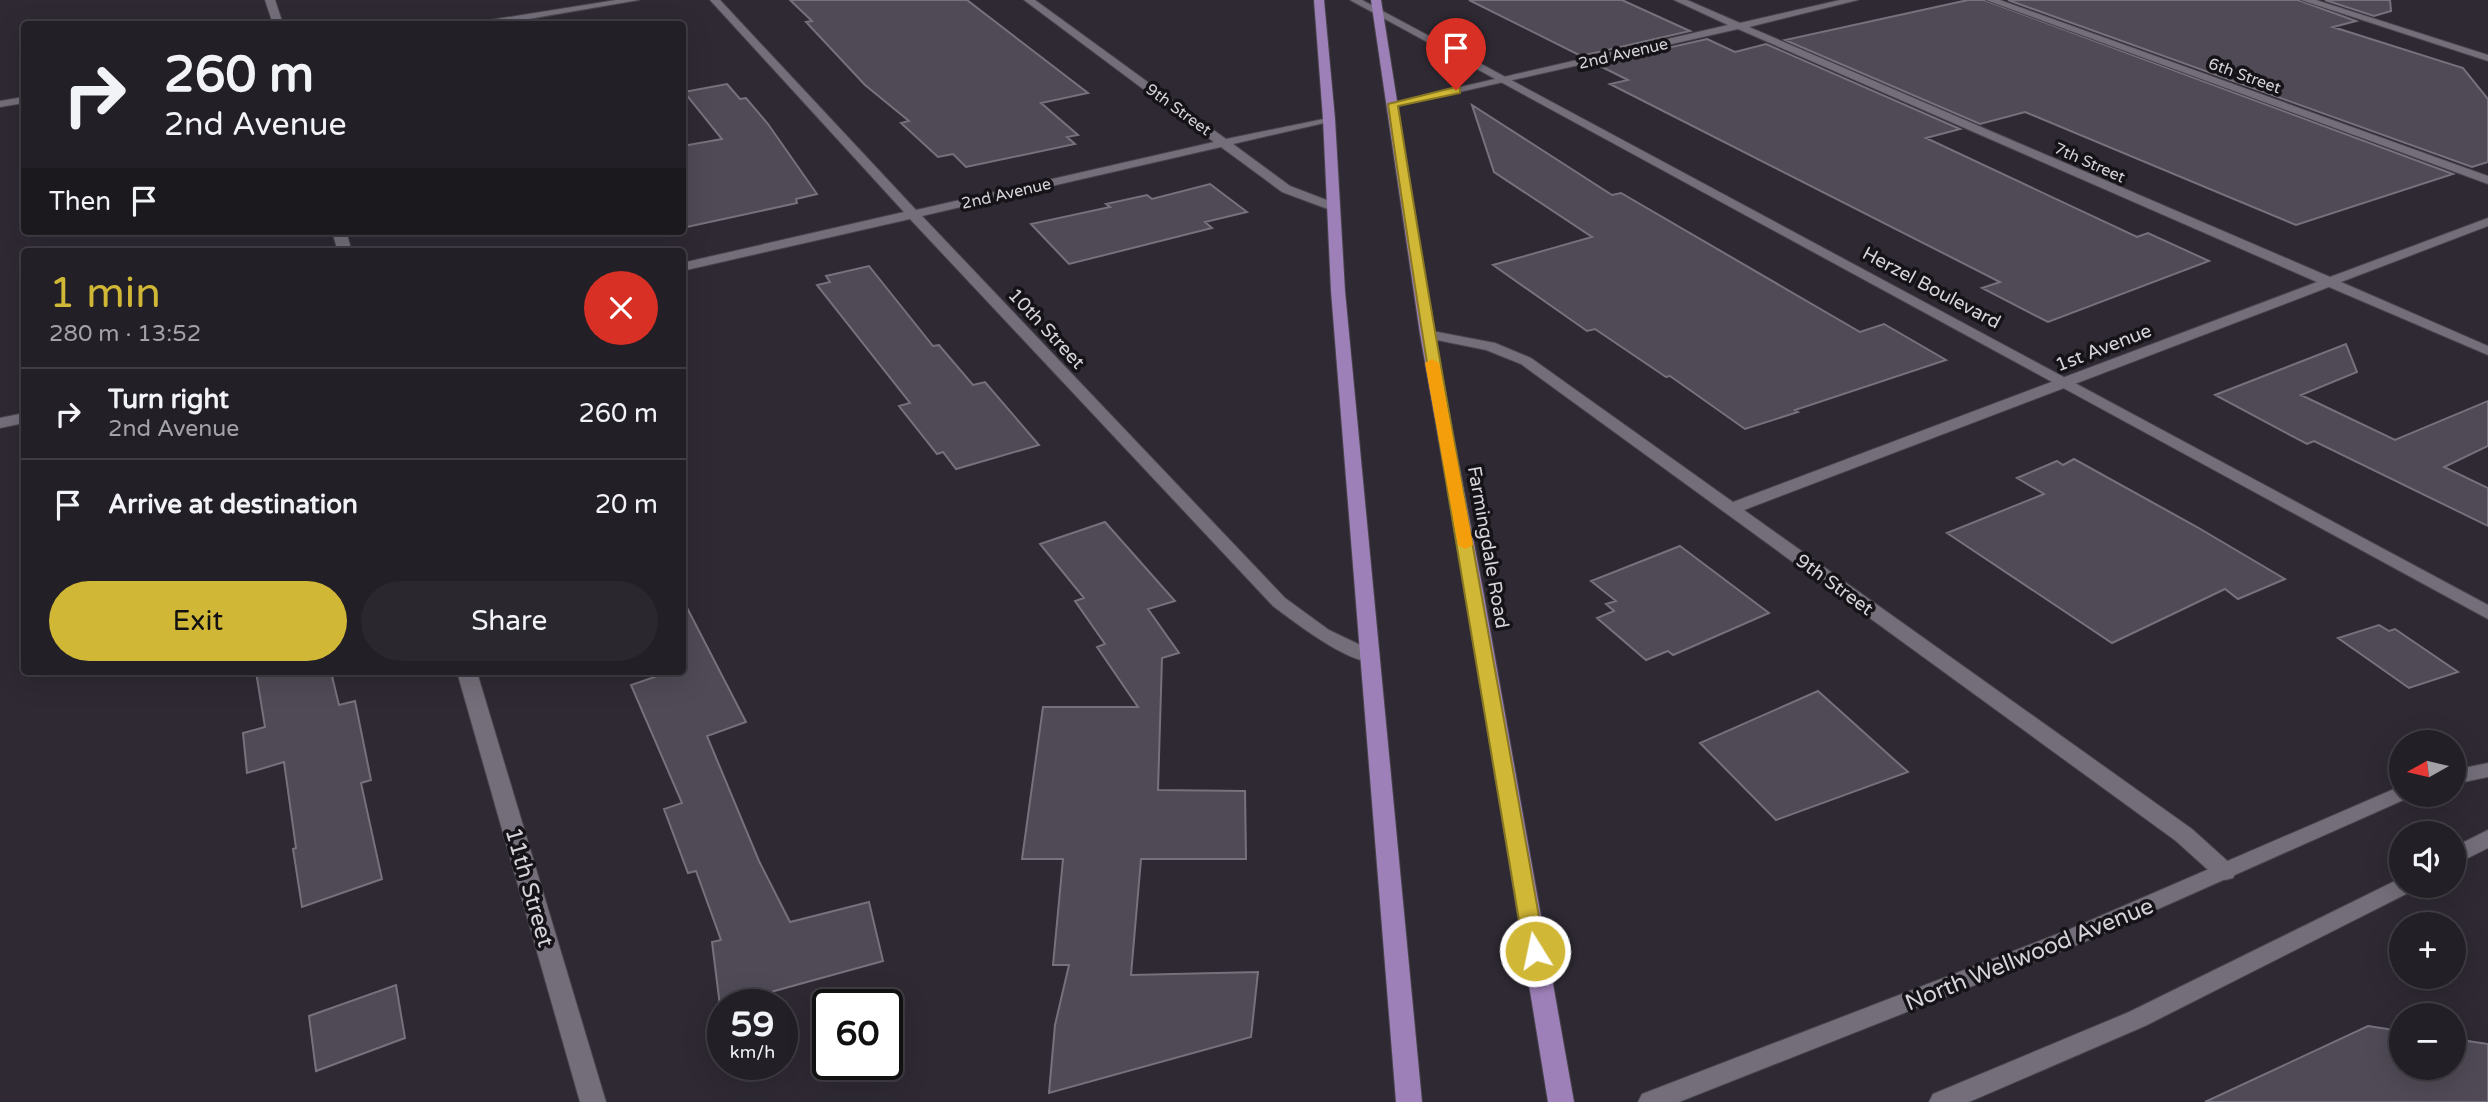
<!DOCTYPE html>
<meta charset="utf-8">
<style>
:root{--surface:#221f26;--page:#2a272e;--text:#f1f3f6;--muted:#a2a2a7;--line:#3f3d43;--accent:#d1b736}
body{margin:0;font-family:"Varela Round",sans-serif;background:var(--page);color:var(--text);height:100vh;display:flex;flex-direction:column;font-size:26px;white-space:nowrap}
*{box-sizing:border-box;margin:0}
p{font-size:23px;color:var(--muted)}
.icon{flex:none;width:38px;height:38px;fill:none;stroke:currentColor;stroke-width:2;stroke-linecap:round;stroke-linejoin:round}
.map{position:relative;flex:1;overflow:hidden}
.sheet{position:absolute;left:21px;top:248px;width:665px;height:427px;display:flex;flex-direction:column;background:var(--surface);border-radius:7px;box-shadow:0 7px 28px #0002,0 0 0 2px var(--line)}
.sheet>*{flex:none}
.hud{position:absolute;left:21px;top:21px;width:665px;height:214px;border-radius:7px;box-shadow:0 7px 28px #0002,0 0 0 2px var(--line);background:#221f26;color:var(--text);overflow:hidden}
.needle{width:46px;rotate:262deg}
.fabs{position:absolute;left:2389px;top:730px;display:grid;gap:14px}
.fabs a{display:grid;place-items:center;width:77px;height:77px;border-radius:50%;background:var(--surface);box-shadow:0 7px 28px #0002,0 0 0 2px var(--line);font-size:35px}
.speed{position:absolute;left:707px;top:989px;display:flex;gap:14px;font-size:35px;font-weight:700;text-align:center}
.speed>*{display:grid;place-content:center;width:91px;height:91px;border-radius:50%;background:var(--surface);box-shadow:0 7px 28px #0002,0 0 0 2px var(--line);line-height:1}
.speed small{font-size:18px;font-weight:400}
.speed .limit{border:4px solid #111;border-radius:10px;background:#fff;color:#111}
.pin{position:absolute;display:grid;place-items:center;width:60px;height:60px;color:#fff;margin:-72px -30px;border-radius:50% 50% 50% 0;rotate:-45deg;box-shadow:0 0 7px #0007}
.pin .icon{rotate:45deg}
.me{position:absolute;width:77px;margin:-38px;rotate:350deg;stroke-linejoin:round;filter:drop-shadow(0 0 5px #0008)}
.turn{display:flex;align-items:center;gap:24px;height:147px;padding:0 28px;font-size:32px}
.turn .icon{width:91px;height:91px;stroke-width:2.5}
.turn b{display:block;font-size:49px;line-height:60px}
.then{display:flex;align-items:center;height:66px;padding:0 28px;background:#0003;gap:14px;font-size:26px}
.round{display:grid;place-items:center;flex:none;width:74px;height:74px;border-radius:37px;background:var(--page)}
.summary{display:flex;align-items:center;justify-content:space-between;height:119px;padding:0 28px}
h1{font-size:42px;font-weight:600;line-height:52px;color:var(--accent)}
.primary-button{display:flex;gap:14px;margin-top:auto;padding:14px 28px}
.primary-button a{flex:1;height:80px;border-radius:42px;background:var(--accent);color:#111;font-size:28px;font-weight:600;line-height:80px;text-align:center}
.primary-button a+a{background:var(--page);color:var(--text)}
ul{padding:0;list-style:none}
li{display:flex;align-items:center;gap:21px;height:91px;padding:0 28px;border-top:2px solid var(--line)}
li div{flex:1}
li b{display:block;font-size:26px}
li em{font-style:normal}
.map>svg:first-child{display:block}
.building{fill:#4f4a55;stroke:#76717c;stroke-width:2}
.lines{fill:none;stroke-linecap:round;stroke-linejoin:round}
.street-casing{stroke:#48444c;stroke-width:2}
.secondary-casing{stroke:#48444c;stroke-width:2}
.primary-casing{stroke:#48444c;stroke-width:2}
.street{fill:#736e79;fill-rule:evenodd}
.secondary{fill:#736e79;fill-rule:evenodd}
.primary{fill:#9d80b7;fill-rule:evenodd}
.route{fill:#d1b736;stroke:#887723;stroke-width:2}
.slow{fill:#f59e0b}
.labels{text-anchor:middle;stroke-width:7;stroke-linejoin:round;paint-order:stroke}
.far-street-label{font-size:16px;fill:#d6d3da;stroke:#151317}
.street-label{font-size:19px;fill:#d6d3da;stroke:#151317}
.near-street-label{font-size:23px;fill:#d6d3da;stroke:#151317}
</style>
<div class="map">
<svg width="2488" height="1102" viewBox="0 0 2488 1102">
<rect width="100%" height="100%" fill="#2e2933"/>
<!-- building -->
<path class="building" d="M790,0H967L1088,93L1041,103L1078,135L1067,137L1075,144L966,167L953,154L938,157L901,123L909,121L865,85L806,22L812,21Z
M1469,0H1622L1690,31L1581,56Z
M1968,0H1984L2453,174L2296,225L2025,112L1980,124L1785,40Z
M2008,0H2298L2356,21L2333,27L2463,68L2488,99V162L2472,167Z
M2325,0H2390L2391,11L2374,16Z
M1707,39L1735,52L1766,44L1960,129L1926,138L2137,237L2148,233L2209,261L2048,322L1982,288L2000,282L1610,84L1628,80L1596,64Z
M727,84L740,99L746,98L768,124L817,194L796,199L797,203L682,228V146L722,139L684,92Z
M1472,105L1612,195L1621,193L1860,332L1884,324L1946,360L1795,410L1798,412L1745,429L1670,376L1666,377L1595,329L1587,331L1493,265L1592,237L1494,172Z
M1210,184L1247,212L1205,222L1212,228L1069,264L1031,224L1110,207L1106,204L1147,195L1152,199Z
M869,266L933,346L939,345L973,385L985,382L1039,445L956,469L943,452L937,454L899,406L910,403L817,285L830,282L826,276Z
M2346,344L2357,372L2301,395L2395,440L2488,401V446L2444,467L2488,488V526L2314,441L2307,444L2215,395Z
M2074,459L2197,527L2285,579L2238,599L2225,589L2112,643L1947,533L2044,494L2017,478L2057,461L2063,465Z
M1105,522L1175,601L1148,609L1179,653L1162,658L1158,790L1245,791L1246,859H1141L1131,975L1258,972L1251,1037L1049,1093L1055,1025L1069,965H1053L1063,859H1022L1043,707H1138L1097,647L1105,644L1075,601L1084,598L1040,544Z
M1680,546L1769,613L1673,655L1668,651L1646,660L1597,618L1614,611L1606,604L1616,601L1591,581Z
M682,598L746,722L707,736L759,861L790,922L869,902L883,961L720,1006L712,942L721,940L696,871L688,873L664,809L682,803L631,685L669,672H682Z
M2379,625L2389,631L2395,629L2458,672L2409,688L2338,638Z
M256,672H331L339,705L355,701L371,780L361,783L382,879L302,907L293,849L296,848L284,762L247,773L243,733L265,727Z
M1818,691L1908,772L1776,820L1700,743Z
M396,985L405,1038L316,1071L309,1016Z
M2368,1026L2401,1031V1068H2454V1039L2488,1044V1102H2205Z"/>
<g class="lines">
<!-- street casing -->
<g class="street-casing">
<path id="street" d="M265,0H275L283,24H273Z
M616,0H639L500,24H479L484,21Z
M710,0H720L916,210L1214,142L1024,0H1035L1226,139L1333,117V121L1233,144L1290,186L1337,204V210L1333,211L1282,192L1221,147L922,216L1285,598L1329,630L1377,653L1379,657L1377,661C1353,668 1293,621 1273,606L910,219L682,271V263L904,212Z
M1674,0H1687L1740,23L1840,0H1858L1749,27L2330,277L2488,218V226L2341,282L2488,346V355L2329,287L1744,510L2192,829L2233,866L2236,872L2233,878L2225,880L2217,878L2176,841L1521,364L1486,350L1427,338L1420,334L1427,330L1495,343L1531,358L1733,502L2317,282L1738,29L1393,107L1387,104L1728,25Z
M1986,0H2000L2488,176V184Z
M2301,0H2316L2488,55V61Z
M24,97V103L0,107V101Z
M332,231H346L352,252H338Z
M24,413V423L0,428V418Z
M457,672H477L606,1102H580Z"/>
</g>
<!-- secondary casing -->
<g class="secondary-casing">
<path id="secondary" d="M1350,0H1362L2488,605V619Z
M2488,763V777L2454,784V770Z
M2401,786V794H2411L2408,798L2084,942L1679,1102H1638L1642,1094L2068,930Z
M2488,830V848L2454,865V847Z
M2401,878V886H2413L2410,892L2145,1026L1969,1102H1929L1933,1094L2129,1012Z"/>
</g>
<!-- primary casing -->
<g class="primary-casing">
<path id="primary" d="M1314,0H1324L1335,119L1345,291L1422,1102H1396L1331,291L1323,119Z
M1371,0H1381L1434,334L1483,590L1574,1102H1548L1465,590L1420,334Z"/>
</g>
<!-- street -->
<use href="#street" class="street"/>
<!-- secondary -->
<use href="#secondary" class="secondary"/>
<!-- primary -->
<use href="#primary" class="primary"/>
</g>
<!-- route -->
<path class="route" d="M1456,87L1460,88V93L1398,106C1442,388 1496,669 1545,951L1542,957L1535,960L1527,957L1524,951C1478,669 1428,387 1388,104Z"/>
<!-- slow -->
<path class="slow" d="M1432,359L1439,363L1473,545L1465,549L1458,545L1425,363Z"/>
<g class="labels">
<!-- far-street labels -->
<g class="far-street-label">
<text transform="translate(1623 53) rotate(-13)" y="6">2nd Avenue</text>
<text transform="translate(2245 75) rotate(20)" y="6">6th Street</text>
<text transform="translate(1179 109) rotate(36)" y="6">9th Street</text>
<text transform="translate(2090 162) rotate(24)" y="6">7th Street</text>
<text transform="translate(1006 193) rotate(-13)" y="6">2nd Avenue</text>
</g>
<!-- street labels -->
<g class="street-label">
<text transform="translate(1932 287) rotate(28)" y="7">Herzel Boulevard</text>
<text transform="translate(1047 328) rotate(47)" y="7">10th Street</text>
<text transform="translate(2103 347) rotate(-21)" y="7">1st Avenue</text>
<text transform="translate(1489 547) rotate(80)" y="7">Farmingdale Road</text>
<text transform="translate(1835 584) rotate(36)" y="7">9th Street</text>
</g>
<!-- near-street labels -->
<g class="near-street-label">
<text transform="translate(530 887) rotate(74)" y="8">11th Street</text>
<text transform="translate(2029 954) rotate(-22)" y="8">North Wellwood Avenue</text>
</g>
</g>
</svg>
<div class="fabs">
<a><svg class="needle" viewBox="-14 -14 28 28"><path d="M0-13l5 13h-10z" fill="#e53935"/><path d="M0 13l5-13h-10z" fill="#a2a2a7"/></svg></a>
<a><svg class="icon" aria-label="sound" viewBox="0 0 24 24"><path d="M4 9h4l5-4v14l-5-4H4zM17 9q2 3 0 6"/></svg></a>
<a>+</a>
<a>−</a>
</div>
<div class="speed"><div>59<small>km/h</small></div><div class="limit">60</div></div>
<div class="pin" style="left:1456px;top:90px;background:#d93025"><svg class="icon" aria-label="arrive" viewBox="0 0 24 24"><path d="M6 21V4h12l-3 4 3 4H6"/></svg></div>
<svg class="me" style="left:1535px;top:951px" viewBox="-20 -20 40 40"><circle r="17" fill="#d1b736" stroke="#fff" stroke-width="3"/><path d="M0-11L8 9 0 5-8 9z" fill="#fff"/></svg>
<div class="hud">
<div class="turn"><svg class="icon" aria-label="right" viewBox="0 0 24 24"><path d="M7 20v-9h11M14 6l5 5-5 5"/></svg><div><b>260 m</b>2nd Avenue</div></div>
<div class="then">Then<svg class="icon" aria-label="arrive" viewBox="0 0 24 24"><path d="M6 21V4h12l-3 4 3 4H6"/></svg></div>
</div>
<section class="sheet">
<div class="summary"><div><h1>1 min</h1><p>280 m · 13:52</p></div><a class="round" style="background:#d93025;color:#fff"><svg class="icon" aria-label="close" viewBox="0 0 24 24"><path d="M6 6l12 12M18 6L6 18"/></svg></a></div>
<ul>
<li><svg class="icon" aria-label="right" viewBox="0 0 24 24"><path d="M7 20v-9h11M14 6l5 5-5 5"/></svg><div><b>Turn right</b><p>2nd Avenue</p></div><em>260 m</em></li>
<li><svg class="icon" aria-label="arrive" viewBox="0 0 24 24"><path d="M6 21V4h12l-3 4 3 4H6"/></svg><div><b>Arrive at destination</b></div><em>20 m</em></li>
</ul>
<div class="primary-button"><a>Exit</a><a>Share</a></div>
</section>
</div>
